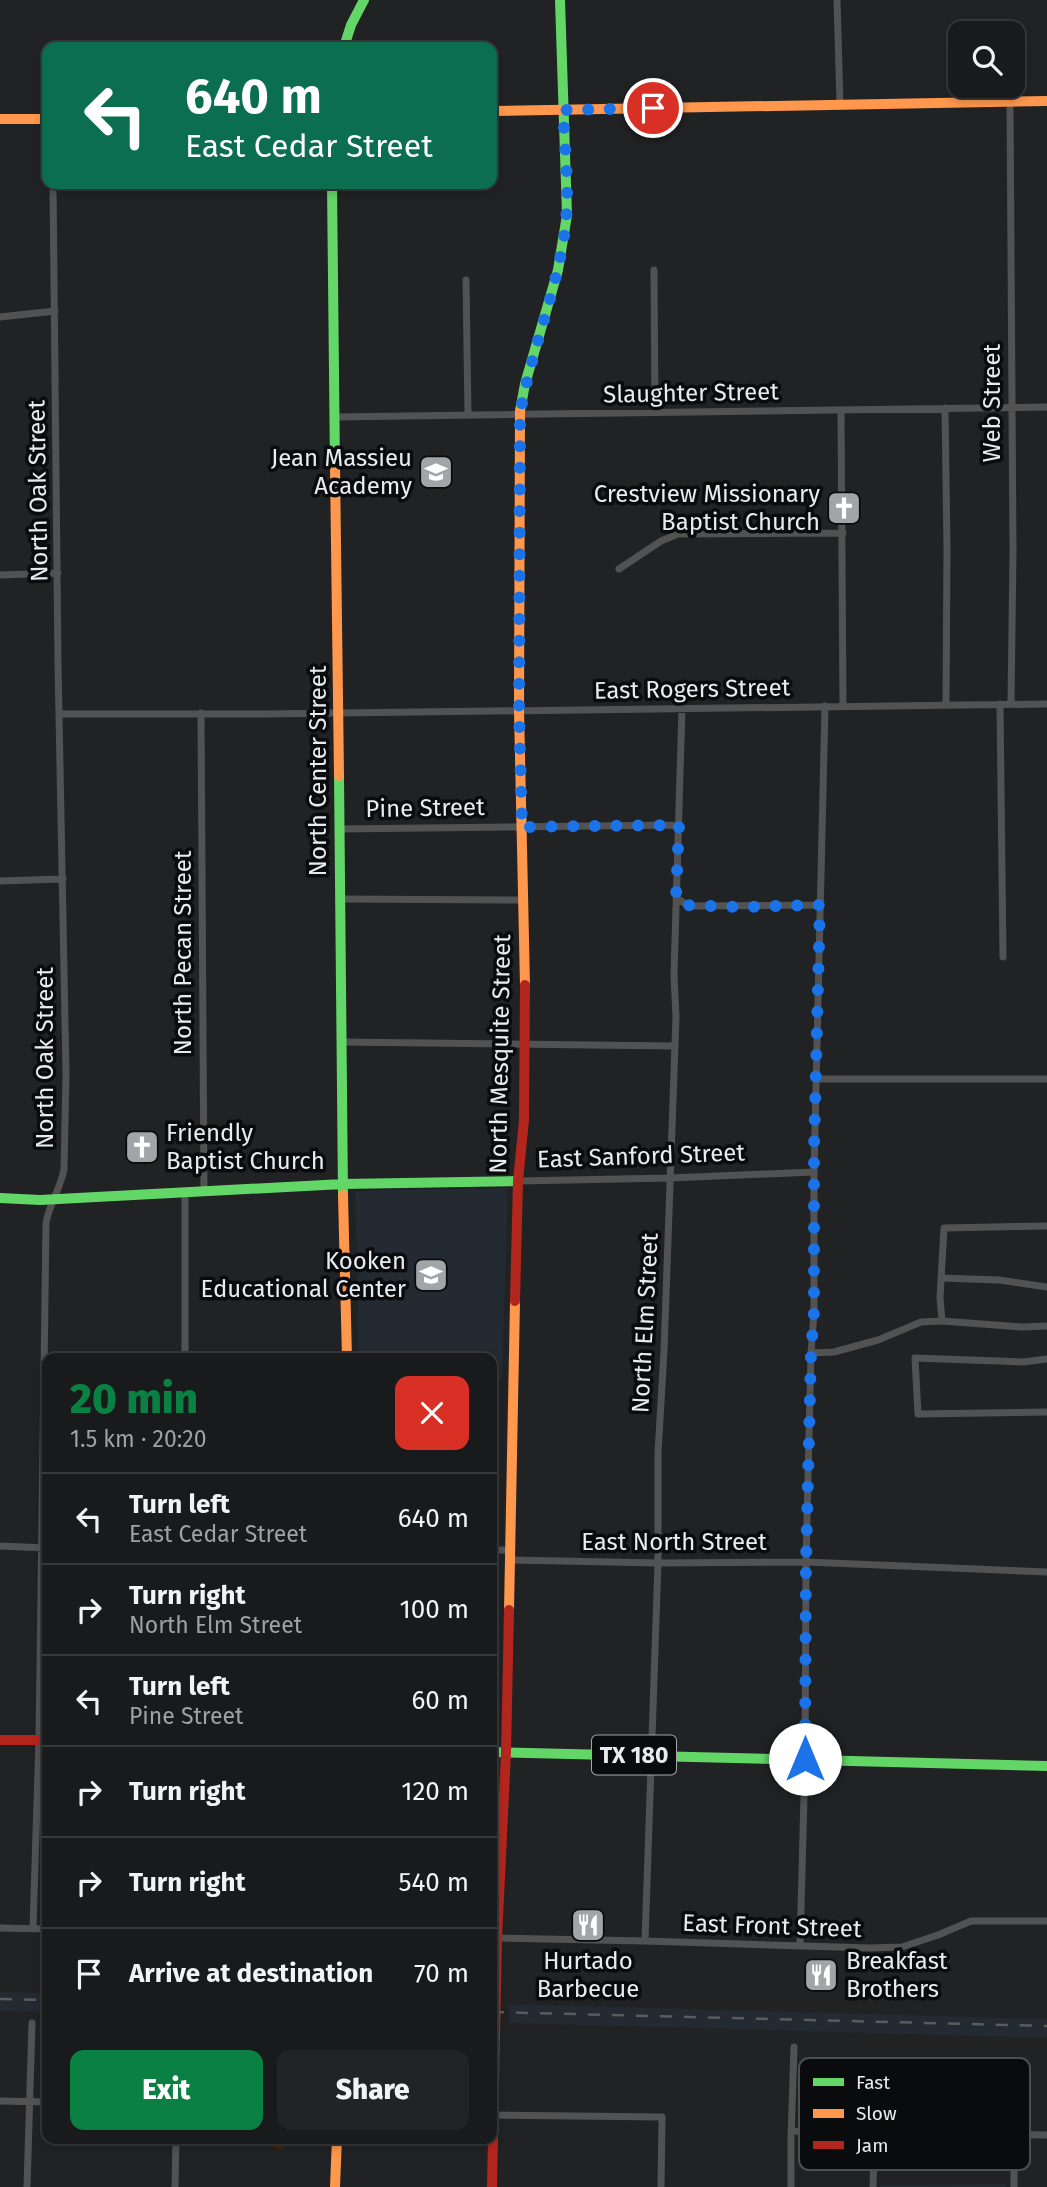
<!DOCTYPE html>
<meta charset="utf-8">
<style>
:root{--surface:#181a1b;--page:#212324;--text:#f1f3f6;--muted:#9fa1a3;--line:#36383a;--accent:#0b8043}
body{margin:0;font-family:"Fira Sans",sans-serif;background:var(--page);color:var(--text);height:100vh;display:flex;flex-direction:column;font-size:26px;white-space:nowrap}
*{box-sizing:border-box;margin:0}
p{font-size:23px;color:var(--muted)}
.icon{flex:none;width:38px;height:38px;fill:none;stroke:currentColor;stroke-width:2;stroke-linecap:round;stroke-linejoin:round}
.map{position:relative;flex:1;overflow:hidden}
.drawer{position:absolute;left:42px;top:1353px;width:455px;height:791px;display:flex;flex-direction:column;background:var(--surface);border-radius:14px;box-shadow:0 4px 10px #0003,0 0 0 2px var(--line)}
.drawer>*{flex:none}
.guide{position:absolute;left:42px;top:42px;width:455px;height:147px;border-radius:14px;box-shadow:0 4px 10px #0003,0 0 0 2px var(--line);background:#0b6e4f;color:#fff;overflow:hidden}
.tools{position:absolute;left:948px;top:21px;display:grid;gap:14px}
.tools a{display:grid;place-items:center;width:77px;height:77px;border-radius:14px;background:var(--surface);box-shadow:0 4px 10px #0003,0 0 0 2px var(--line);font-size:35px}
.pin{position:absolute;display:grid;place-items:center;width:60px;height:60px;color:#fff;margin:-30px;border:4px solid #fff;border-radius:50%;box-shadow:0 2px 7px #0007}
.me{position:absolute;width:77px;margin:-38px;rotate:0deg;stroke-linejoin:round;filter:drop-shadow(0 0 5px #0008)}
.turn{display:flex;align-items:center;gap:24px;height:147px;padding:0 28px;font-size:32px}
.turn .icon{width:91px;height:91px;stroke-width:2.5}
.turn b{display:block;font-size:49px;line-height:60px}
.round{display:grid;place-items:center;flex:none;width:74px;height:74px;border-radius:14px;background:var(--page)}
.headline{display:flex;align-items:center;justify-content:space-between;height:119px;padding:0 28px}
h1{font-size:42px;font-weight:800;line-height:52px;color:var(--accent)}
.button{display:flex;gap:14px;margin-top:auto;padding:14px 28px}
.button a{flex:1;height:80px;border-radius:14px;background:var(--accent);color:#fff;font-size:28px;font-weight:800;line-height:80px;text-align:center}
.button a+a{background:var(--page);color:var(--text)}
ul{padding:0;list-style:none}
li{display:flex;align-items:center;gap:21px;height:91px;padding:0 28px;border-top:2px solid var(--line)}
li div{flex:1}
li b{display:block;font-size:26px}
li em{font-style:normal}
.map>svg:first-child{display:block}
.built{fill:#232a32}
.green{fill:#43250f}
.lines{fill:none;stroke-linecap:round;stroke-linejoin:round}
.street{stroke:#525252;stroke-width:7}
.fast{stroke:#63d668;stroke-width:10}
.slow{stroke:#ff974d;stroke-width:10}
.jam{stroke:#b3261e;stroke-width:10}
.rail{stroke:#5c5b5c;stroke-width:2.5;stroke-dasharray:12 12;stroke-linecap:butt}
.route{stroke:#1a73e8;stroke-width:12;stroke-dasharray:0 21.6}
.labels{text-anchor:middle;stroke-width:7;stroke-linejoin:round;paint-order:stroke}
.shield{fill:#090b0d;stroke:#a5a8ab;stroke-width:2}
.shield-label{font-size:23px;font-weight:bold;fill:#e8ebef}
.street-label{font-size:24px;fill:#e8ebef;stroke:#090b0d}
.poi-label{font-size:24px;fill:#e8ebef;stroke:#090b0d;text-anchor:end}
.key{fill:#090b0d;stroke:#4c4e51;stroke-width:2}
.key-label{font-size:19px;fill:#e8ebef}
</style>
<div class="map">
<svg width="1047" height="2187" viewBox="0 0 1047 2187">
<rect width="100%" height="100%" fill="#202224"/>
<!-- built -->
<path class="built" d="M508,1188L502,1380L492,1379V1358H359L355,1191Z
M0,1992L47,1993V2012L0,2011Z
M509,2004L1047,2019V2038L510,2023Z
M1006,2184V2187H880V2185Z"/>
<!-- green -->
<path class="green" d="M259,2139V2138L287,2139L282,2150L270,2146L258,2139Z"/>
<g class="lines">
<!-- street -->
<path class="street" d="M837,0L840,104
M1010,102L1013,551L1011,704
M654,270L655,412
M466,280L468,415
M0,317L55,311
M945,408L947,548L946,705
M841,410L843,706
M336,417L1047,407
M619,569L661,541L678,534L843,533
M0,575L58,573
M1000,704L1003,957
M201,713L204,1192
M60,714H264L1047,704
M339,829L679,825
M0,881L63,879
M676,897L688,906L820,905
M340,899L524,900
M341,1042L675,1046
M816,1079H1047
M518,1181L670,1178L814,1172
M941,1278L999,1280L1047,1287
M942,1321L1022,1327L1047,1326
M811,1353L834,1352L878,1340L921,1322L942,1321L940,1298L944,1228L1047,1226
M185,1358V1193
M1047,1359L1023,1362L915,1358L918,1414L1047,1412
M0,1546L47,1548
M492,1550H511
M511,1560L658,1563L806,1562L1047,1572
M0,1928L47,1929
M33,1928L39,1740L46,1223C49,1204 61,1188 64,1169L66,1073L58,664L53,184
M492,1938L645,1941L870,1948L902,1947L938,1935L971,1921H1047
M645,1941L658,1563V1453L664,1351L676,1017L674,975L682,708
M800,1946L805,1759L806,1562L811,1353L814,1312V1172L825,706
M0,2101L47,2102
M493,2115L662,2117L661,2187
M791,2131L1047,2135
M1014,2134V2187
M27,2187L32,2023
M175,2187L176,2138
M791,2187V2138L794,2047
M873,2187L875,2131"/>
<!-- fast -->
<path class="fast" d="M344,47L351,25L364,0
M332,184L335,467
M520,411L525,384L558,270L567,215L560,0
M339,776L343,1195
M0,1198L40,1200L343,1184L518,1181
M492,1752L1047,1766"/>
<!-- slow -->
<path class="slow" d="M492,111L1047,101
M0,119H47
M520,411L519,710L525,985
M335,467L339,776
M343,1195L347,1358
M509,1610L515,1301
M335,2187L337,2138"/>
<!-- jam -->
<path class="jam" d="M515,1301L518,1181L524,1120L525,985
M0,1740H47
M492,2187L497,1938L506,1752L509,1610"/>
<!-- rail -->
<path class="rail" d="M0,1999L47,2000
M492,2012L1047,2026"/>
</g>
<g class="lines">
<!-- route -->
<path class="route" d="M653,108L563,110C565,154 571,200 563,243C553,301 530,356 520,414L519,710L522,827L679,825L676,897L684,905L740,907L820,905L814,1149V1312L811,1353L806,1562L805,1759"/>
</g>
<!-- icons -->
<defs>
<g id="school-square" transform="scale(1.75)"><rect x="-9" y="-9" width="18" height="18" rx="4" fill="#a2a5a8" stroke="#090b0d"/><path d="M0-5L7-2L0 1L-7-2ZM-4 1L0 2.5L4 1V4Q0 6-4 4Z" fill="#fff"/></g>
<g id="church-square" transform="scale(1.75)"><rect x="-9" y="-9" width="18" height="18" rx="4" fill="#a2a5a8" stroke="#090b0d"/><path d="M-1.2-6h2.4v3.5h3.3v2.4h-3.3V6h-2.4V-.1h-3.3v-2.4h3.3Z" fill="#fff"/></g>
<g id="restaurant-square" transform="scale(1.75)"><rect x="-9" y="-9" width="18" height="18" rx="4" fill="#a2a5a8" stroke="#090b0d"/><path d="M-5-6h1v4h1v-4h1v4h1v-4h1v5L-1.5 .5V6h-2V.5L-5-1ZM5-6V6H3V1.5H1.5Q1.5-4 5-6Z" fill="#fff"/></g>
</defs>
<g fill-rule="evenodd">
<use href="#school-square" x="436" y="472"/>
<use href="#church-square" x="844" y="508"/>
<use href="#church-square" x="142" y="1147"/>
<use href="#school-square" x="431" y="1275"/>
<use href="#restaurant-square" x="588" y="1925"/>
<use href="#restaurant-square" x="821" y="1975"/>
</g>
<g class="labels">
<!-- shield labels -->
<rect class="shield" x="592" y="1735.5" width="84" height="39" rx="5"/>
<g class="shield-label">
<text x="634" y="1763">TX 180</text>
</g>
<!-- street labels -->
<g class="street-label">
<text transform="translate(691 393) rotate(-1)" y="8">Slaughter Street</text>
<text transform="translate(992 403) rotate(-90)" y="8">Web Street</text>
<text transform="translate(38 491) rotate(-91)" y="8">North Oak Street</text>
<text transform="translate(692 689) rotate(-1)" y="8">East Rogers Street</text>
<text transform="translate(318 771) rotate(-90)" y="8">North Center Street</text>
<text transform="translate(425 808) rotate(-1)" y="8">Pine Street</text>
<text transform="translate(183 953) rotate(-90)" y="8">North Pecan Street</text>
<text transform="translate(500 1054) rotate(-89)" y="8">North Mesquite Street</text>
<text transform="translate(45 1058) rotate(-90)" y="8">North Oak Street</text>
<text transform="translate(641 1156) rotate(-2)" y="8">East Sanford Street</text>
<text transform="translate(645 1323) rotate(-87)" y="8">North Elm Street</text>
<text x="674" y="1550">East North Street</text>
<text transform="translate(772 1926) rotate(2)" y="8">East Front Street</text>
</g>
<!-- poi labels -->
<g class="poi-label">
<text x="412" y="466">Jean Massieu<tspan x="412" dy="28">Academy</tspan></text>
<text x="820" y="502">Crestview Missionary<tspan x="820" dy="28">Baptist Church</tspan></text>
<text x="166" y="1141" text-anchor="start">Friendly<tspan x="166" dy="28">Baptist Church</tspan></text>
<text x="406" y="1269">Kooken<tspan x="406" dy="28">Educational Center</tspan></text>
<text x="588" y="1969" text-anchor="middle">Hurtado<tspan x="588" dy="28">Barbecue</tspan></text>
<text x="846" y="1969" text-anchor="start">Breakfast<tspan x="846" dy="28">Brothers</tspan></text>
</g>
</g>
<!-- legend -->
<rect x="799" y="2058" width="231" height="112" rx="10" class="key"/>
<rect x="813" y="2078" width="31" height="8" fill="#63d668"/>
<rect x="813" y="2109" width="31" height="9" fill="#ff974d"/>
<rect x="813" y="2141" width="31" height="8" fill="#b3261e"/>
<g class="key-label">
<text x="856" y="2089">Fast</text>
<text x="856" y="2120">Slow</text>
<text x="856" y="2152">Jam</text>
</g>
</svg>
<div class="tools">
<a><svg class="icon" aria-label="search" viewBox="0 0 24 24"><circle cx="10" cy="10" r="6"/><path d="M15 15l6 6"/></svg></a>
</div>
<div class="pin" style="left:653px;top:108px;background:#d93025"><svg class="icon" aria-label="arrive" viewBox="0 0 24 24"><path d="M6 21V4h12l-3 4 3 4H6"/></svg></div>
<svg class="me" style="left:805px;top:1759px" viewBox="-20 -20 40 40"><circle r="19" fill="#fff"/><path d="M0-13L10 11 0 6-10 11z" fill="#1a73e8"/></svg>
<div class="guide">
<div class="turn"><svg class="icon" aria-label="left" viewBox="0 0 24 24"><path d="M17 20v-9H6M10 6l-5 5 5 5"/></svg><div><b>640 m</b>East Cedar Street</div></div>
</div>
<section class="drawer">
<div class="headline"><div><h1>20 min</h1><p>1.5 km · 20:20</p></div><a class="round" style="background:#d93025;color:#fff"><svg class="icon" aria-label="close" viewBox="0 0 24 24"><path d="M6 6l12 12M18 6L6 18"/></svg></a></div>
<ul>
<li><svg class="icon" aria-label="left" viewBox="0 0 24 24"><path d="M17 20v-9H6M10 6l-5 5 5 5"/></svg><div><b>Turn left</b><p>East Cedar Street</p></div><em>640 m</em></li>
<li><svg class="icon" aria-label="right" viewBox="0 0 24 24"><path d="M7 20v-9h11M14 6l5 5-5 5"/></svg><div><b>Turn right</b><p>North Elm Street</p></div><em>100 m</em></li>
<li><svg class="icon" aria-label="left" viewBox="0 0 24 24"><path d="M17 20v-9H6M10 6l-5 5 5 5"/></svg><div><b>Turn left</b><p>Pine Street</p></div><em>60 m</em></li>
<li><svg class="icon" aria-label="right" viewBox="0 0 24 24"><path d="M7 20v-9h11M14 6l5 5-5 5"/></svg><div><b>Turn right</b></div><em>120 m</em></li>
<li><svg class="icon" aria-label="right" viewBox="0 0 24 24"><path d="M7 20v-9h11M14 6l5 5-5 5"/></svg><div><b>Turn right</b></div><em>540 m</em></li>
<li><svg class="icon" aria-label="arrive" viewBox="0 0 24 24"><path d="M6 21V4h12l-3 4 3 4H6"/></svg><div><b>Arrive at destination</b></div><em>70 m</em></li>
</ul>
<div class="button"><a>Exit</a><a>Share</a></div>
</section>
</div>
